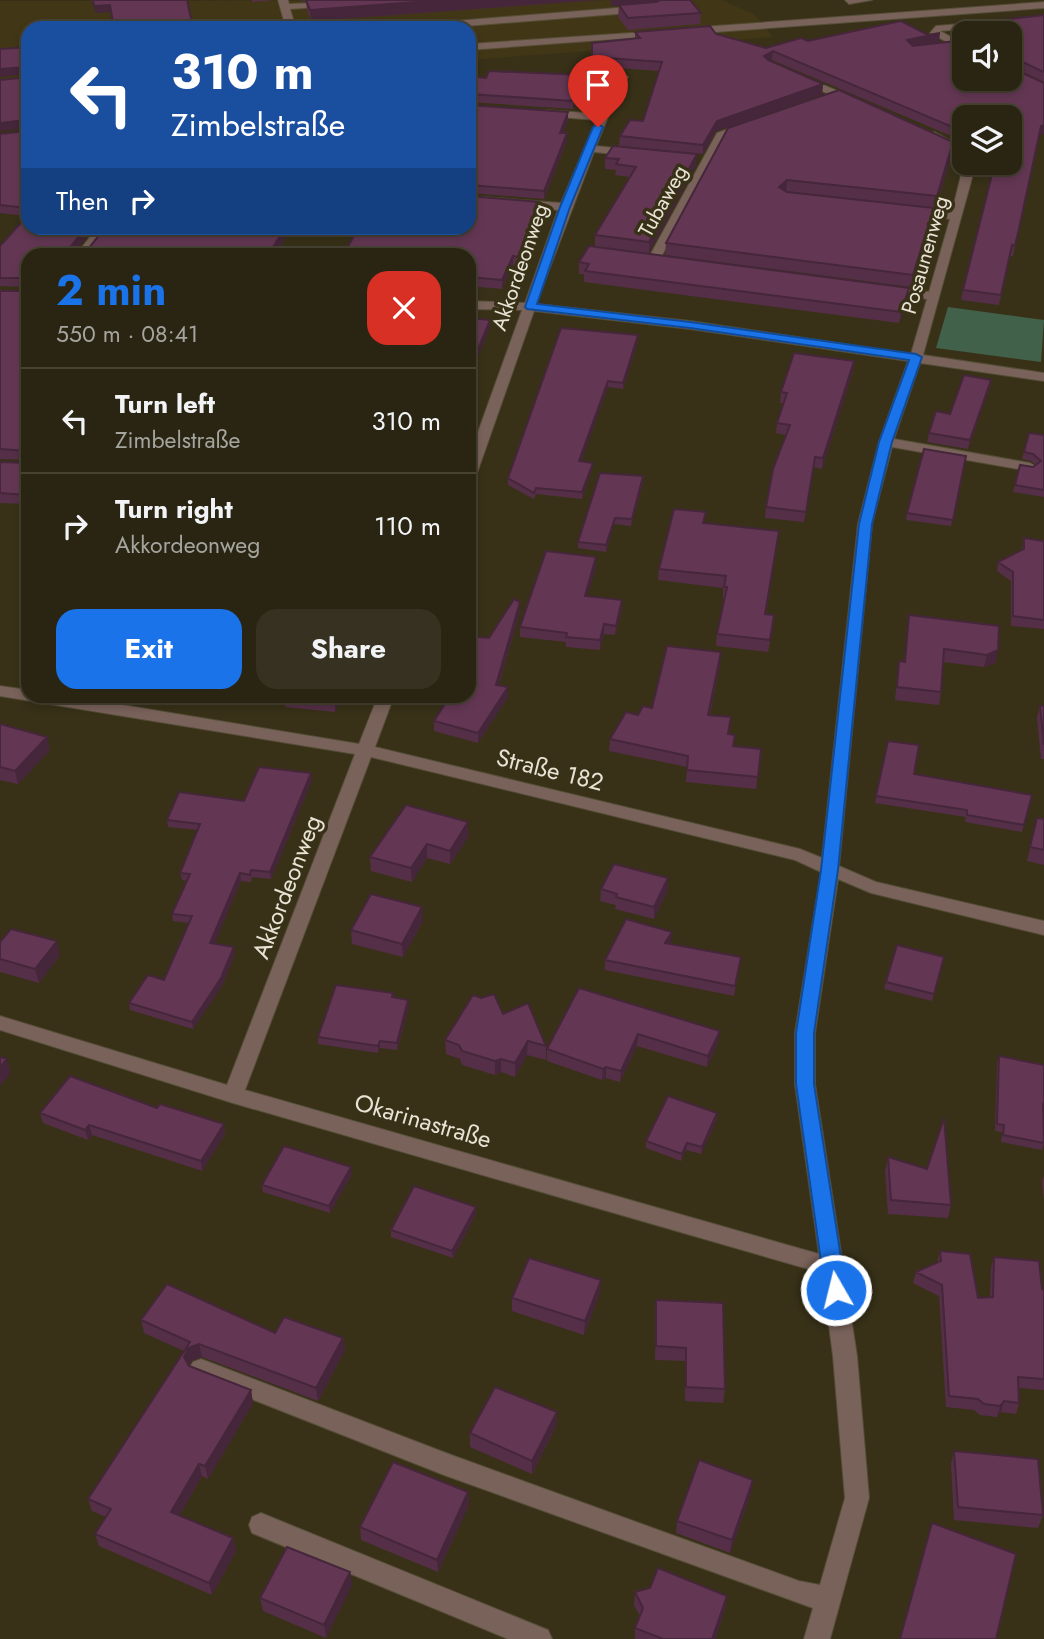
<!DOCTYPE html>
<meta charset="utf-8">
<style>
:root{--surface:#2a2512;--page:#363120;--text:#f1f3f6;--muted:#a5a59f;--line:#464232;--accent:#1a73e8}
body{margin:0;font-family:Jost,sans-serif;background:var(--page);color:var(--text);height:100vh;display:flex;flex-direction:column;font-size:26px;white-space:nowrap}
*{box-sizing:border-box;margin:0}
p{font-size:23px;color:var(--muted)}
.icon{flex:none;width:38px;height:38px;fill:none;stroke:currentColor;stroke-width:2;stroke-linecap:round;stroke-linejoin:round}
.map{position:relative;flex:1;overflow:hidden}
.side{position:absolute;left:21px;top:248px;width:455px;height:455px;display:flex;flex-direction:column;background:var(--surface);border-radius:21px;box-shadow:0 4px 10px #0003,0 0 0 2px var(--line)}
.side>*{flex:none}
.hud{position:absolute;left:21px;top:21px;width:455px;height:214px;border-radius:21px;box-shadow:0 4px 10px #0003,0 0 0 2px var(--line);background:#1a4fa0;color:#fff;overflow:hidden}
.fabs{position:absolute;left:952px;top:21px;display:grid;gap:14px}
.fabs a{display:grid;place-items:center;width:70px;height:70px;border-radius:14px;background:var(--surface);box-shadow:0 4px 10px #0003,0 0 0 2px var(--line);font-size:35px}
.pin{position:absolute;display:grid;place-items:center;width:60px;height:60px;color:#fff;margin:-72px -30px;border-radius:50% 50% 50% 0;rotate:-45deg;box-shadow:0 0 7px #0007}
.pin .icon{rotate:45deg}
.me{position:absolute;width:77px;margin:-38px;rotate:352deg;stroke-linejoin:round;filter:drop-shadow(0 0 5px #0008)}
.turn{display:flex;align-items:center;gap:24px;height:147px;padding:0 35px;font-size:32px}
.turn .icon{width:91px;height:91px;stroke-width:2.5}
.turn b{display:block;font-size:49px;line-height:60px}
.then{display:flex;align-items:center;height:66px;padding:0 35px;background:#0003;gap:14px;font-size:26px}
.round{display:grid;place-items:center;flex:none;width:74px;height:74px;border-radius:21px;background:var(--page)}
.overview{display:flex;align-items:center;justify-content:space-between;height:119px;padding:0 35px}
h1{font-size:42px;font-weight:700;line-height:52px;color:var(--accent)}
.primary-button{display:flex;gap:14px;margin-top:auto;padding:14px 35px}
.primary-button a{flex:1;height:80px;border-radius:21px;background:var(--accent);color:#fff;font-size:28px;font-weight:700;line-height:80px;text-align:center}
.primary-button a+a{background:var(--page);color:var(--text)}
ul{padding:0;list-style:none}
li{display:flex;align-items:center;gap:21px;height:105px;padding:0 35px;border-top:2px solid var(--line)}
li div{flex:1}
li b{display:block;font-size:26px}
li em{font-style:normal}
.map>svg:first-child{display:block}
.built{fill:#413716}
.green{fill:#41614a}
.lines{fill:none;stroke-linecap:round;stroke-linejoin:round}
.minor-casing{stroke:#544d36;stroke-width:2}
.minor{fill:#79625a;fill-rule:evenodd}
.wall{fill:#552f47}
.shaded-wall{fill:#45263a}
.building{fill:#633753;stroke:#45263a;stroke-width:2}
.route{fill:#1a73e8;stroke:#114b97;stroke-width:2}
.labels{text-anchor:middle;stroke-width:7;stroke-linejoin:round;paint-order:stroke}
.far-street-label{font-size:21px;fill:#e8e3d4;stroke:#383118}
.street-label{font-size:24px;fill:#e8e3d4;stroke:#383118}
</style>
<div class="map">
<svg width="1044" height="1639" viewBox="0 0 1044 1639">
<rect width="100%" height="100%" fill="#383118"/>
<!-- built -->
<path class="built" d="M721,0L754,14L773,37L469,60V28H28V94L0,96V1Z"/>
<!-- green -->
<path class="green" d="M948,307L1044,320L1041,362L936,348Z"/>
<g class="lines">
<!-- minor casing -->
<g class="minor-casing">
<path id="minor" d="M278,0H288L289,4L381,0L376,3L290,9L296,28H286Z
M667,0L678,2L655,11L441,28H401L406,25L654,5Z
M845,0H872L849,4Z
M1044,2V8L688,34L683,31L688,28Z
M1044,17V23L940,31L964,44V51L930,33L936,26Z
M660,31L662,33L657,36L469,50V44Z
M623,74L628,77L620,88L596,146L634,150L639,153L634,156L594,152L536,304L690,321L911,354L927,299L886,294L880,290L886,286L929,292L950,219L910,214L904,211L910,208L952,212L964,163H974L972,178L923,355L1044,373V381L920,363L894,439L1030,463L1037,467L1030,471L892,447L872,524L839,866L876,882L1044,921V935L871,893L838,879L815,1033V1084L857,1356L869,1498L830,1639H804L813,1608L444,1475L193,1376L189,1369L193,1362L201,1359L446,1453L799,1581L820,1585L845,1498L833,1356L822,1273L233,1103L0,1030V1016L227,1085L355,754L0,696V686L28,690V696H68L359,744L378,696H394L375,747L800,849L822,858L858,524L879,442L908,361L690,329L534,311L476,476L469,480V457L522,310L469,309V301L525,303L558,210L469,202V196L561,203L597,120L546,116L541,113L546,110L599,114L610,88ZM371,757L795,860L821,872L795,1033V1084L819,1254L245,1090Z
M802,76L857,99L858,101L849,103L799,81L797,79Z
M742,124L751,126L725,137L660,259L650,261L648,259L717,133Z
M934,132L964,148V155L930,137L929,135Z
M97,228H109L87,256H75Z
M261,1513L548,1630L552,1639H508L252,1533L249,1525L252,1517Z"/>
</g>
<!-- minor -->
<use href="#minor" class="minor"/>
</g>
<!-- wall -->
<path class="wall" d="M252,0H276L252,2Z
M298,0H598L311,21L307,10L306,1Z
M656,2L701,13L700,24L628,30L618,17L619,5Z
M1044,15V82L1010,66L1039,136L1018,234L1013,256H1010L999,305L961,300L963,290L1010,117H962L956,138L772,60L770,61L823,84L822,94L716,131L703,154L619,146L620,136L643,121L659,71L592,66V43L635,39V32L716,34L766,48L808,41L939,42L923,45L964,79L1010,33H964V42L957,37L958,28Z
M469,76L583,83L573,109L469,102Z
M469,105L568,112V120L563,133L567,141L544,199L469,193Z
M728,128L952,152L936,208L787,191L934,208L932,220L911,287L665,255L666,243Z
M28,131V228H94L77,249L292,228L276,252L28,256V287L0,286V246L27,216L0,213V134Z
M605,158L696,165L649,253L907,299L899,323L584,282V274H579V262L595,246V235L630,177L615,175L616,170L605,169Z
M539,211L518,266L513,265L502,289L469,286V256Z
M28,289V460L0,459V291H26Z
M638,341L623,389L608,387L581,461L592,469L582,499L536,494L534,499L508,485V478Z
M854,361L853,371L822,469L814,467L804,522L765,518L766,507L786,435L776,433L777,423L784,403H780L781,392Z
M991,380L989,389L968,449L927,442L929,433Z
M1029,433L1044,435V497L1013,492L1020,465L1033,467L1036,465L1031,461L1022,459Z
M966,456L951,526L906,520L907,513Z
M28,461V504L0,503V462L26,463Z
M643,483L631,526L614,524L606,552L578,548V542Z
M705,523L777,543L766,614L773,627L768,652L716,646L717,634L725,599H723V588L658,580L659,569Z
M1024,538L1044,541V629L1011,626V581L997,571L998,562L1022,550Z
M596,557V567L587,596L622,600V610L615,635L604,634L600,650L566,647V642L520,637V627Z
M520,611L499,685L508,697L478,743L434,731V721L469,696V636L489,638Z
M909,615L999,626L996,663L984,667L943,662L941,692L939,705L895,700L899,661L904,662Z
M721,652L720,664L710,715L729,734L733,746L761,749L756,789L686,782L687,767L609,751L610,739L638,715L652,708Z
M285,696H341L335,712L285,707L284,699Z
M1040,706H1044V759H1041L1037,718Z
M0,724L50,750L18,784L0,780Z
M888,741L914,774L1032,795L1022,832L965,822L966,817L875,803Z
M312,780L271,879L252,877L251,882L241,881L214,944L235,954L222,986L193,1029L130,1010L129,1003L164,980L189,923L173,921L172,914L187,881L182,880L180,873L197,830L168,827L167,820L244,801Z
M1037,818L1044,819V865L1027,861Z
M469,836L450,864L427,858L412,882L371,871L370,857Z
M601,889L668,890L654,919L615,909L616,905L600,901Z
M423,921L403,957L352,944L351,930Z
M672,932L670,944L741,957L734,996L605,970V960Z
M0,942L60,955L39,983L0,972Z
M944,957L932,1001L884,989L886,982Z
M579,988L718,1043L707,1067L637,1046L620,1082L606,1078L602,1080L547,1061V1049Z
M393,998L409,1007L397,1050L380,1048L378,1053L318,1044V1037Z
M503,1014L546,1046V1060L527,1055L515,1077L501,1072L495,1075L462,1065L460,1059L446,1054L445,1040Z
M999,1056L1044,1065V1143L1042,1150L1001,1142L1002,1132L995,1131L997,1063Z
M157,1108L224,1124L225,1134L202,1171L92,1135L88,1140L43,1123L40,1113Z
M717,1113V1120L701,1154L686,1150L681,1161L646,1148V1141Z
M888,1157L951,1205L948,1218L888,1214L885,1171Z
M352,1174L330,1213L263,1192L262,1185Z
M1044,1175V1200L1042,1182Z
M476,1214L453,1258L391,1237V1230Z
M940,1251L978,1298H990L991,1268L994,1257L1044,1290V1390L1018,1388L1019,1403L1016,1414L1001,1412L997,1417L980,1415L974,1410L946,1407L939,1296L913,1283L916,1272L937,1263Z
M600,1293L584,1335L512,1311V1298Z
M656,1300L725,1389L723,1403L685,1401V1361L655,1360Z
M141,1320L275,1333L343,1338L345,1350L318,1401L202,1357L191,1361L189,1365L251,1390L253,1403L208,1479L202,1476L179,1516L233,1538L236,1551L212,1595L99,1546L95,1534L106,1517L92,1511L88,1499L184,1351L144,1333Z
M557,1412L556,1426L532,1474L470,1447V1433Z
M954,1451L1043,1515L1038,1528L954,1520L951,1464Z
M468,1492L469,1505L438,1572L361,1540L360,1527Z
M751,1493L730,1553L676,1533L677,1521Z
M352,1585L326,1638L263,1611L260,1598Z
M650,1588L727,1596L725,1609L715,1639H635V1628L640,1616L634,1605L635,1592Z"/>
<!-- shaded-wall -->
<path class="shaded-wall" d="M443,0H598L311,21L310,10Z
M611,0H660L653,2L611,6Z
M110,5L111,12L95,13L94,6Z
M940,33L939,42L906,49L907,40Z
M773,51L772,60L763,65L764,56Z
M26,67L28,74L0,77V69Z
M583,75V83L573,109V101Z
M823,84L822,94L716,131L703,154V145L717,121Z
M963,107L962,117L956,138L957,129Z
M568,112V120L560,141V133Z
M26,120L28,128L0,131V123Z
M1044,125V134L1039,136L1013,256L1041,126Z
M567,133V141L544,199V191Z
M953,142L952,152L936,208L937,196Z
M697,154L696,165L649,253V242Z
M787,180L786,191L779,187Z
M539,202V211L518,266V257Z
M934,208L932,220L911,287L913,275Z
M86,228H94L73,254L71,246Z
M285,228H292L274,256L270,252Z
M513,256V265L502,289V280Z
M909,288L907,299L899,323L901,312Z
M490,320V327L469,379V371Z
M638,335V341L623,389V383Z
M854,361L853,371L822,469L823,458Z
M991,380L989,389L968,449L970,440Z
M608,381V387L579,468V461Z
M593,463L592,469L582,499V492Z
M643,476V483L631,526L632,519Z
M615,518L614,524L606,552V545Z
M596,557V567L585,605V596Z
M622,600V610L615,635L616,626Z
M520,602V611L496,694V685Z
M604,624V634L600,650V640Z
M998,650L996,663L984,667L987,655Z
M721,652L720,664L707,727L708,715Z
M508,687V697L478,743V733Z
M338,696H341L335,712V704Z
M47,737L50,750L18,784L15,771Z
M311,773L312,780L271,879L270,872Z
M468,822L469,836L450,864V851Z
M427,844V858L412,882L411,868Z
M240,873L241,881L212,950L210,943Z
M668,878V890L654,919V907Z
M422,907L423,921L403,957L402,944Z
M672,932L671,942L665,953V943Z
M57,941L60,955L39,983L35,969Z
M234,947L235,954L222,986L193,1029L192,1022Z
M408,1000L409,1007L397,1050V1043Z
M720,1031L718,1043L707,1067L708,1056Z
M638,1034L637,1046L620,1082L621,1071Z
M380,1041V1048L378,1053V1046Z
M528,1041L527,1055L515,1077V1063Z
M7,1059L11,1073L0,1086V1067Z
M501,1059V1072L495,1075V1061Z
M606,1067V1078L602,1080L603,1069Z
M717,1113V1120L701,1154L702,1147Z
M224,1124L225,1134L202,1171L201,1161Z
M89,1125L92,1135L88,1140L85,1130Z
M687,1143L686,1150L681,1161L682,1154Z
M351,1167L352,1174L330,1213L329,1206Z
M476,1207V1214L453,1258L452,1251Z
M601,1280L600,1293L584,1335L585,1321Z
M343,1338L345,1350L318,1401L316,1388Z
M199,1344L202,1357L191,1361L187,1370L184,1357L188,1348Z
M251,1390L253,1403L208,1479L205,1466Z
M1004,1401L1001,1412L997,1417L1000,1406Z
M557,1412L556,1426L532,1474V1461Z
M199,1464L202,1476L174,1525L171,1512Z
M753,1480L751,1493L730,1553L732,1540Z
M468,1492L469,1505L438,1572L437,1560Z
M233,1538L236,1551L212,1595L209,1583Z
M350,1572L352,1585L326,1638L324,1625Z
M727,1596L725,1609L715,1639H712Z"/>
<!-- building -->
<path class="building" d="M93,0H187L193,28H114L110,5L94,6Z
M306,0H443L310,10Z
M661,0H690L701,13L628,18L619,5L656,2Z
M1044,15V72L1010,56V33H965L958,28L991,21Z
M901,21L928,35L940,33L907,40L913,46L956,41L964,44V79H1010V59V67L1044,83V125L1041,126L1020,224L1015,246L1012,245L1001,295L963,290L995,163H1010V117H1001L963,107L957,129L773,51L764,56L768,60L823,84L717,121L703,145L620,136L630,120L643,121L662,62L592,57V43L640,38L635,32L710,26L716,34L766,48L801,38L808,41Z
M28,47V68L26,67L0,69V49Z
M489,71L583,75L573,101L469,94V76L486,78Z
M28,77V122L26,120L0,123V80Z
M839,90L953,142L937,196L787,180L779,187L787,192L934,208L913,275L666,243L728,128Z
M469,105L568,112L560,133H567L544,191L469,185Z
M28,131V208L0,205V134Z
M613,146L697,154L649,242L595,235L636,167L616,164L619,159L605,158Z
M469,196L539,202L518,257L513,256L502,280L469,277V256H343L358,228H469Z
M28,215V228H86L71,246L72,249H88L105,228H285L270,252L324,256H28V278H0V246Z
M589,246L909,288L901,312L585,271L589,264L579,262Z
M28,289V451L0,449V291H26Z
M469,318L490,320L469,371Z
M561,328L638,335L623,383L608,381L579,461L593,463L582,492L536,488L534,493L508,478Z
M794,353L854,361L823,458L815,457L806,512L766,507L773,469L790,425L777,423L787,393L781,392Z
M964,375L991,380L970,440L929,433L936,411L950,414Z
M1029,433L1044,435V490L1015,485L1020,465L1033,467L1041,461L1033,454L1024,452Z
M924,449L966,456L953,520L907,513Z
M28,461V495L0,493V462L26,463Z
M600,473L643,476L632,519L615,518L606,545L578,542Z
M674,509L706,512L703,523L779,531L765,614L774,615L770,640L717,634L727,587H724L726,576L659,569Z
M1024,538L1044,541V620L1013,616V572L998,562L1024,549Z
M546,551L596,557L585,596L622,600L616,626L604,624L600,640L566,637L567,633L520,627Z
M514,599L520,602L496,685L508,687L478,733L434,721L450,696H469V668L471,665H469V636L489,638Z
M909,615L999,626L998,650L987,655L944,649L941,692L897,687L899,661L905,662Z
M667,646L721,652L708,715L731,717L728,734L735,735L733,746L761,749L758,777L687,770L688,756L610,739L626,712L638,715L643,706L652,708Z
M285,696H338L335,704L284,699Z
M1040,706H1044V745Z
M0,724L47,737L15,771L0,767Z
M888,741L919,745L914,774L1032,795L1024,825L967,815V810L876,796Z
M259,767L311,773L270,872L251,870L250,875L240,873L210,943L234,947L221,978L192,1022L129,1003L148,975L164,980L192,916L172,914L190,874L180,873L200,824L167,820L179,792L244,801Z
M406,805L468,822L450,851L427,844L411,868L370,857Z
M1037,818L1044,819V850L1030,847Z
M614,864L668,878L654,907L616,897L617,894L601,889Z
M371,894L422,907L402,944L351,930Z
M626,919L672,932L665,943L741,957L735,986L605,960Z
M11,929L57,941L35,969L0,959V942Z
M897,945L944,957L934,994L886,982Z
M336,985L393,993L392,997L408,1000L397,1043L380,1041L378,1046L318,1037Z
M579,988L720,1031L708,1056L638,1034L621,1071L606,1067L603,1069L547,1049Z
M494,994L503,1014L528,1003L546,1046L528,1041L515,1063L501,1059L495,1061L462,1051L459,1045L445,1040L473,995L481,998Z
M999,1056L1044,1065V1104H1043L1044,1143L1003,1135L1004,1125L997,1124Z
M0,1057L7,1059L0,1067Z
M70,1076L157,1108L160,1104L224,1124L201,1161L89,1125L85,1130L40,1113Z
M668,1096L717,1113L702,1147L687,1143L682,1154L646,1141Z
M944,1118L951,1205L891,1200L888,1157L927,1169Z
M284,1146L351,1167L329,1206L262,1185Z
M414,1186L476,1207L452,1251L391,1230Z
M940,1251L970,1254L978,1298L993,1297L994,1257L1039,1261L1042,1289L1044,1290V1379L1018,1377L1019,1403L1004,1401L1000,1406L984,1404L978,1399L949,1396L942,1285L916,1272L941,1261Z
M529,1258L601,1280L585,1321L512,1298Z
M167,1284L275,1333L284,1317L343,1338L316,1388L199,1344L188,1348L184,1357L189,1366L251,1390L205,1466L199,1464L171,1512L233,1538L209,1583L95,1534L111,1509L88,1499L190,1342L141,1320Z
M656,1300L723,1303L725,1389L686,1387V1348L656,1346Z
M495,1387L557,1412L532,1461L470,1433Z
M954,1451L1038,1459L1043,1515L958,1507Z
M699,1460L753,1480L732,1540L677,1521Z
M393,1462L468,1492L437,1560L360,1527Z
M932,1523L1016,1554L996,1639H900Z
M287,1547L350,1572L324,1625L260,1598Z
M658,1568L727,1596L712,1639H663L635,1628L643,1608L635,1592L650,1588Z"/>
<!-- route -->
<path class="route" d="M598,124L603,127L570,207L537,304L690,322L916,354L922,357L892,442L872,524L838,870L814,1033V1084L846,1290L843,1296L836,1298L828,1296L825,1290L796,1084V1033L821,870L859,524L879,442L909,360L690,328L527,309L525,307L560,207L593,127Z"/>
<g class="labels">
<!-- far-street labels -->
<g class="far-street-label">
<text transform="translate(663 201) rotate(-61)" y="7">Tubaweg</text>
<text transform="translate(925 255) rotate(-74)" y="7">Posaunenweg</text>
<text transform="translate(520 267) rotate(-71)" y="7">Akkordeonweg</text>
</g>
<!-- street labels -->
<g class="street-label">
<text transform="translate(550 770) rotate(14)" y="8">Straße 182</text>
<text transform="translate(287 887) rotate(-69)" y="8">Akkordeonweg</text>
<text transform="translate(423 1121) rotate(16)" y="8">Okarinastraße</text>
</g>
</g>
</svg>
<div class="fabs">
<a><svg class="icon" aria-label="sound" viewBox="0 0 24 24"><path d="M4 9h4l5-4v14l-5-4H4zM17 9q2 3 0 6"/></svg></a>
<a><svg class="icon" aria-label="layers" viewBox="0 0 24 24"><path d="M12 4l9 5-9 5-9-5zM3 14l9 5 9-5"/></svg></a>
</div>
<div class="pin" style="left:598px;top:127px;background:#d93025"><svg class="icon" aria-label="arrive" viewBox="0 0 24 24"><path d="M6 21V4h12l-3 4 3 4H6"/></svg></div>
<svg class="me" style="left:836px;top:1290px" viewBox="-20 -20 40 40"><circle r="17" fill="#1a73e8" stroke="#fff" stroke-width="3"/><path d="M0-11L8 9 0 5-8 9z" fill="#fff"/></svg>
<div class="hud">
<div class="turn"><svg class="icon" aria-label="left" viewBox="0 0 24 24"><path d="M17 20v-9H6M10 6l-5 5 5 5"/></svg><div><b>310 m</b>Zimbelstraße</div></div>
<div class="then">Then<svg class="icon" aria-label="right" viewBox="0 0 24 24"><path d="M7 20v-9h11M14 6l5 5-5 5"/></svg></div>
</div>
<section class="side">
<div class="overview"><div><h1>2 min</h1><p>550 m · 08:41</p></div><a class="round" style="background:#d93025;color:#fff"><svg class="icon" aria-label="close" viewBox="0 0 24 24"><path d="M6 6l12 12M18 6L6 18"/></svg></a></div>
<ul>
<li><svg class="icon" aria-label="left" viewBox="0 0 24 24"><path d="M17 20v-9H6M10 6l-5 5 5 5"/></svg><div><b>Turn left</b><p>Zimbelstraße</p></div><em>310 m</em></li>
<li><svg class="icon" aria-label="right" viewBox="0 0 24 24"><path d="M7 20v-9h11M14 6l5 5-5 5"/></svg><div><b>Turn right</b><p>Akkordeonweg</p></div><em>110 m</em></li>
</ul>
<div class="primary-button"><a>Exit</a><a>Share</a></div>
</section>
</div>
